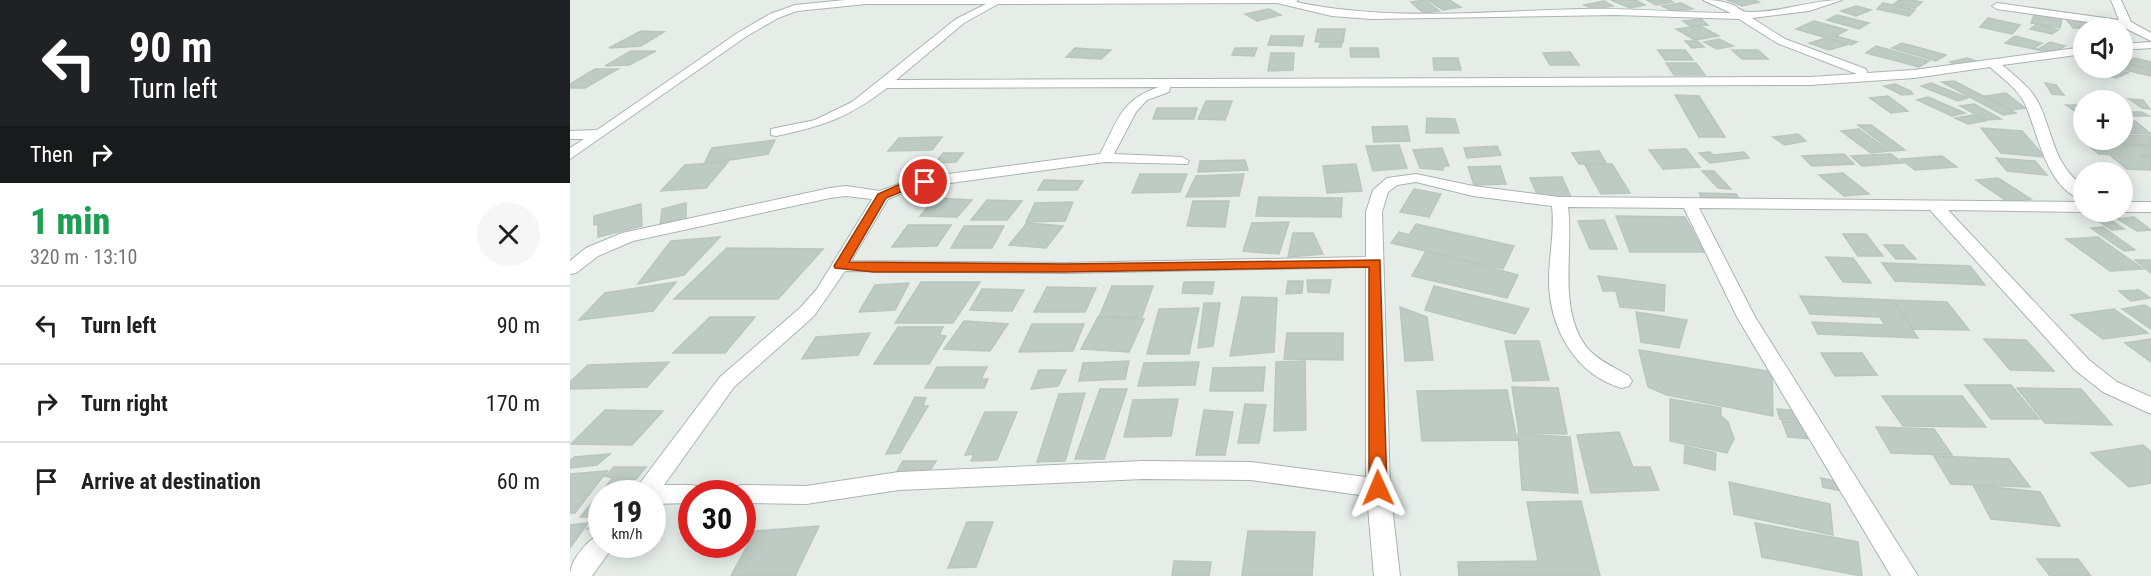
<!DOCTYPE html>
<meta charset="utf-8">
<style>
:root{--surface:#fff;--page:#f6f6f6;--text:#202124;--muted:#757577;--line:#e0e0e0}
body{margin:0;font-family:"Roboto Condensed",sans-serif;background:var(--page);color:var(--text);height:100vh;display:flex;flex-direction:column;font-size:22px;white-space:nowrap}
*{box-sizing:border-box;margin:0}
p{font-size:20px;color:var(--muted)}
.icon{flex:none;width:33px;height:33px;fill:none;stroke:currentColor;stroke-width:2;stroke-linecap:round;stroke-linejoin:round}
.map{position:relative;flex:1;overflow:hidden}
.side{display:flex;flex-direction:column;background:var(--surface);width:570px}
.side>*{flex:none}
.banner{background:#202124;color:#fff;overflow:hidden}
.tools{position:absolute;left:1503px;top:18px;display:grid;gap:12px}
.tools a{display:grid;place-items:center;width:60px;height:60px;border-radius:50%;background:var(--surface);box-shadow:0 3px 15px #0003;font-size:30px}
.speed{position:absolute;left:18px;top:480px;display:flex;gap:12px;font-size:30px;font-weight:700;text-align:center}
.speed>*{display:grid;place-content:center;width:78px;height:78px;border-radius:50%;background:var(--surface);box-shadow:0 3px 15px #0003;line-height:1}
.speed small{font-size:15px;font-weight:400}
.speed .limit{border:9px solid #d22;background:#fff;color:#111}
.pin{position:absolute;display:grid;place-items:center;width:51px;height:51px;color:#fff;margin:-26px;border:3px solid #fff;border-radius:50%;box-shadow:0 2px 6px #0007}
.me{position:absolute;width:66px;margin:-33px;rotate:359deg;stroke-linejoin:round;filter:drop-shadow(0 0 4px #0008)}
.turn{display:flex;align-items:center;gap:21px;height:126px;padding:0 30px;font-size:27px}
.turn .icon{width:78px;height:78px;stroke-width:2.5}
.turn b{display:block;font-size:42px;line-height:51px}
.then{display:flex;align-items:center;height:57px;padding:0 30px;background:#0003;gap:12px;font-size:22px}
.round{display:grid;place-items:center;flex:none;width:63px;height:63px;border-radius:32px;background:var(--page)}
.overview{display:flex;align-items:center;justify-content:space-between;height:102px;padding:0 30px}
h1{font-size:36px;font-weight:800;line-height:45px;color:#1e9e55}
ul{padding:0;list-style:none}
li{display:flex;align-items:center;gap:18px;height:78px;padding:0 30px;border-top:2px solid var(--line)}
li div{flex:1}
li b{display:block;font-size:22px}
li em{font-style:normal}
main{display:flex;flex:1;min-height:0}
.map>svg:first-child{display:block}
.building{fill:#becbc4;stroke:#b9c6bf;stroke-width:1.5}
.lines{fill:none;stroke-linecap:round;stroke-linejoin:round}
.minor-casing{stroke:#a9b5af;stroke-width:2}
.minor{fill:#fff;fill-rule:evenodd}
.route{fill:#ea580c;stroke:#983908;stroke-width:1.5}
</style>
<main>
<section class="side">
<div class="banner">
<div class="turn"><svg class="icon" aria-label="left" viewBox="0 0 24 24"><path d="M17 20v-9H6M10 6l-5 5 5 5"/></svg><div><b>90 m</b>Turn left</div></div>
<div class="then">Then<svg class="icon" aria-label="right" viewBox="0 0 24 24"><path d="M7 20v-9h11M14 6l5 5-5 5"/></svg></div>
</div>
<div class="overview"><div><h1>1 min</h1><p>320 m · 13:10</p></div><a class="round"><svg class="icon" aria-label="close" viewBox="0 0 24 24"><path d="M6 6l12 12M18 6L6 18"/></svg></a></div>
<ul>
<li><svg class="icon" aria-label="left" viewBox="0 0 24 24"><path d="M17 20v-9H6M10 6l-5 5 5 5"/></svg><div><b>Turn left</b></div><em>90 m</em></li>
<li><svg class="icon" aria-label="right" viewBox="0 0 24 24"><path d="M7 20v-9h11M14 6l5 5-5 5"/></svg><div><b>Turn right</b></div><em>170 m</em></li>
<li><svg class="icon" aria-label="arrive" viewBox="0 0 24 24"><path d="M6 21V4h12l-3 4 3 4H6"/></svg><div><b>Arrive at destination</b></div><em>60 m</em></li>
</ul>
</section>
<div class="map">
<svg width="1581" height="576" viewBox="0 0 1581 576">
<rect width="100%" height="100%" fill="#e6ede9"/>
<!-- building -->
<path class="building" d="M855,0L869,11L853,13L841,2Z
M858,0H879L891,7L873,10Z
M1041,0H1065L1075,5L1060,8Z
M1077,0H1099L1103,2L1086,5Z
M1157,0H1184L1189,2L1172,6Z
M1329,0H1340L1352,2L1345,8L1324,4Z
M1034,1L1043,6L1023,9L1014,5Z
M1111,3L1123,9L1105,12L1092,6Z
M1313,3L1345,10L1339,16L1307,9Z
M1286,6L1301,10L1286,16L1271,11Z
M699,9L711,15L687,21L675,14Z
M1465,13L1492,18L1490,28L1461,23Z
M1267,15L1299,23L1289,29L1257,20Z
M1418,18L1450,25L1442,34L1410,27Z
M1131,19L1138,25L1120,26L1113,21Z
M1496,19L1516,21L1523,28H1503Z
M1516,20L1535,22L1541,28H1523Z
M1244,21L1277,30L1266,36L1287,42L1281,45L1226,29Z
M1467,24L1488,30L1482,34L1460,29Z
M1130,26L1149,36L1125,40L1106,29Z
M748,29H775L773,42H745Z
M71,31L94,32L71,46L39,48Z
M701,36H734L732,46L698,45Z
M1445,36L1472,43L1464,48L1478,52L1435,43Z
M1256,38L1276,45L1259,50L1239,43Z
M1149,39L1163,46L1147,49L1134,42Z
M1115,41H1127L1134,47L1122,48Z
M751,42L772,43L771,47H749Z
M1480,42L1495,46L1485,52L1470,48Z
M1332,43L1376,55L1366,61L1322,48Z
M1306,46L1359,61L1349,67L1296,53Z
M505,48L520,49L541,50L531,59L496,57Z
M665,48H687L684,56L662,55Z
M780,48H808L809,57H781Z
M1088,50H1115L1123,60H1095Z
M1162,50H1188L1198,59H1172Z
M61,51H86L59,65L35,66Z
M1000,52L1009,65H980L973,53Z
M701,53H724L723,70L698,71Z
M863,58H888L891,70H864Z
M1397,58L1406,61L1389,66L1380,62Z
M1564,58L1581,62V70L1558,63Z
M1096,63H1126L1135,75H1104Z
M1552,63L1581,70V76L1547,68H1552Z
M1515,68H1540L1558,73L1546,78Z
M25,69H48L15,88H0V84Z
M1384,81L1446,113L1433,115L1372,82Z
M1361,83L1398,98L1388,101L1351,86Z
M1475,83L1486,85L1494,95L1482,94Z
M1325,84L1341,91L1343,94L1332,95L1314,86Z
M1436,93L1455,108L1442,110L1416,96Z
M1105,95L1129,96L1155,137H1129Z
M1318,96L1338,111L1321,113L1300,98Z
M1358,97L1395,113L1382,116L1347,100Z
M1559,99L1573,100L1580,109L1572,108Z
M636,101H662L655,120L628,119Z
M1404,104L1431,119L1416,120L1390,106Z
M1496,105H1514V115H1510Z
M587,108H627L624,119H583Z
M1552,109L1558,112H1572L1579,116H1556L1552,114Z
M1403,115L1415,121L1398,124L1385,118Z
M857,118L885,119L889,133H856Z
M1552,121H1565L1581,134L1552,133Z
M1288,125H1301L1335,150L1322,151Z
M837,126L840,141L804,142L802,127Z
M1411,128L1452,131L1475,157L1431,153Z
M1289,129L1319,151L1301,153L1271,131Z
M1228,134L1236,141L1215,145L1203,137Z
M1552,135L1581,136V145L1535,143L1530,140H1552Z
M372,137L362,150L318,151L329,138Z
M205,140L198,154L134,164L142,148Z
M1515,143L1551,144L1565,155L1529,154Z
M829,145L837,168L803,171L796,146Z
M1555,145L1581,146V156L1568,155Z
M927,146L931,155L897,158L894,148Z
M872,148L879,166H874L873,170L850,168L843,150Z
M1116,149L1130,167L1093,169L1079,150Z
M1029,151L1036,163L1009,164L1002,153Z
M1140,152L1143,155L1174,152L1179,158L1140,163L1129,153Z
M373,153H393L386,162L365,163Z
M1274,154L1284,164L1242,166L1232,156Z
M1321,154L1333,163L1292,166L1281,156Z
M1372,156L1387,167L1345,170L1331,159Z
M1541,156L1581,157V170L1557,169Z
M1426,158L1465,161L1477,175L1437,171Z
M675,160L678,170L628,172L630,161Z
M158,162L136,188L91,191L115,165Z
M786,164L792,191L757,193L753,166Z
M1042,164L1060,193L1031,194L1015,165Z
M930,166L936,184L904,185L898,167Z
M1132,171H1144L1161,189L1148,188Z
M1273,173L1299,194L1274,196L1249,175Z
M570,174H617L610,192L562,193Z
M674,174L669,196L616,197L626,176Z
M992,177L1001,197L969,198L960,178Z
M1428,178L1461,199L1438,202L1406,180Z
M474,180L513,181L507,190H468Z
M844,189L871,194L859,217L830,212Z
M1129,193L1166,194L1171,201H1133Z
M689,197L772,198L771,217L686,216Z
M366,198L402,200L387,217L350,216Z
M417,200L452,201L437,220H401Z
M623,201H659L655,227L617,226Z
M503,202L495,221L456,222L465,203Z
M116,203V219L90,225L92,209Z
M71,204L72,226L28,237V224L24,225V216Z
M1046,216L1115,217L1134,252H1060Z
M1564,217L1581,230L1567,231L1548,219Z
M1538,218L1554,229L1542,230L1526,219Z
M1034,220L1047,249H1020L1008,221Z
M719,222L709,254L673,251L682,223Z
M457,223L493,226L476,248L439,245Z
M846,224L944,246L933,269L821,243L829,232L839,235Z
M338,225H381L367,246L322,247Z
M394,226H434L422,248H381Z
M1533,227L1565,250L1554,251L1521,228Z
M723,233H743L753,254L718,257Z
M1273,234H1296L1313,256H1288Z
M150,237L114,275L68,284L101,241Z
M1528,237L1573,269L1540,271L1496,239Z
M1314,245H1333L1346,259H1326Z
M157,248L253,249L208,299H104Z
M856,251L948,275L937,298L842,276Z
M1256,257L1283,258L1301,283L1273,282Z
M1565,260H1581V273Z
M1312,263L1400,266L1415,285L1325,281Z
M1028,276L1095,285L1094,311L1050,307L1046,291H1033Z
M737,280H761L759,293L738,292Z
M718,281H733L732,293L716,294Z
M106,282L83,311L9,320L35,293Z
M351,282H410L383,323H325Z
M614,282H644L642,294L612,293Z
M339,283L325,310L289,312L305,285Z
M542,286H583L572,317H529Z
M864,286L959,309L945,334L855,310Z
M477,287L526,288L515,312H464Z
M412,289L454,290L442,311L400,310Z
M1569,290L1580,298L1561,301L1549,291Z
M1230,296L1323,300L1348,338L1248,334L1242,322L1315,325L1310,317L1240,314Z
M672,297L707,298L704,352L660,356Z
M1323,300L1377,302L1399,330L1343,329Z
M634,303H650L643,346L628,348Z
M1575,305L1581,309V329L1552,309Z
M830,307L857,317L863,360L835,361Z
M629,308L619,354H577L589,309Z
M1544,309L1578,333L1533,339L1501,315Z
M1066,312L1117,320L1109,348L1071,342Z
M140,317H185L155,353H103Z
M528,317L574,319L559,352L511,349Z
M394,321L438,324L420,351L374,349Z
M462,324H514L503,351L449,352Z
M328,327H373L369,335L376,336L359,364H304Z
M300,333L288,355L232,359L246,337Z
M717,333H773V360L714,359Z
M1414,339L1456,340L1484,371L1440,370Z
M1581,339V362L1555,343Z
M935,341H969L979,380L943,381Z
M1069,350L1202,372L1203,416L1097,395L1078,387Z
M1251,353H1292L1307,375L1265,376Z
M559,361L555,379L509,381L513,363Z
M735,361L736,430L704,431L706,362Z
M99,362L77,387L0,389V382L18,365Z
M629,362L625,385L568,386L574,363Z
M367,367H417L411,379H418L414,388H355Z
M695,367L693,391H640L643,368Z
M469,370H496L488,386L461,389Z
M1395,385H1441L1469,419H1421Z
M942,387L988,388L997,434L949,433Z
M1447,388L1511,389L1542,425L1475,423Z
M530,389H557L534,459H505Z
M937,390L947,440L852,441L847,391Z
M515,393L495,461L467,462L489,394Z
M1312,396H1392L1416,427L1333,426Z
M345,397L356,398L353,406H358L330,453L316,454Z
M608,399L601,436L554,437L563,400Z
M1100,399L1151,408V416L1158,422L1164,439L1157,453L1100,441Z
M675,404L696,405L689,443H668Z
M1207,409L1228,411L1231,421L1210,419Z
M35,410L93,411L62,445L1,444Z
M634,410L663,412L655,455H626Z
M415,412H447L427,460L401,461L404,454L395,455Z
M1212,421L1234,423L1241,439L1218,437Z
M1306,427L1364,429L1382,455L1321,453Z
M1049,432L1063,467H1080L1089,490L1021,493L1007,435Z
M948,434L1000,437L1008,493L952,490Z
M1573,445L1581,452V483L1559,487L1521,453Z
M1115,446L1146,453L1145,470L1114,463Z
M40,454L27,465L0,468V461L4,457Z
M1364,456L1439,459L1460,487L1381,484Z
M333,461H366L357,475H325Z
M44,467H76L66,479L50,481L40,494H32V503L20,517H10L43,478L35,476Z
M37,471L5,513H0V474Z
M1251,478L1269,482L1271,491L1253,487Z
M1159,482L1260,504L1263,535L1164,514Z
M1403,485L1470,492L1490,526L1421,519Z
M1011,501L1030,576H889L888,562L968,561L957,502Z
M32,510V526L17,529Z
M397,522H423L406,567L378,568Z
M18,523L0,548V525Z
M1185,523L1288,542L1292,576L1192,557Z
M249,526L225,576H161L185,531Z
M678,531L745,532L742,576H672Z
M1467,559H1508L1521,576H1480Z
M604,561L641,562L639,576H602Z"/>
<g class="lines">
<!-- minor casing -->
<g class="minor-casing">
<path id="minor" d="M275,0H728L726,2C820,22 919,11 1014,9C1063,8 1112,13 1161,13L1133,0C1145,0 1155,1 1165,6C1170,9 1172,12 1178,12C1210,13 1240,0 1272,0L1239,11L1182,18L1215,39L1296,69L1297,73L1344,70L1514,47V54L1432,65C1445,76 1460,87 1468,102C1484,134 1482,163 1514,187V200C1476,190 1468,132 1455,104C1448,89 1432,78 1420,67L1344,78L1240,85L600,87L599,92L577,100L566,112L544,154L612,157L619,161L617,164L535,162L344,188L318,199L281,261L494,263L796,257V212L803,190L817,178L846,174L903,186L989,197L1514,202V212L1378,210L1519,360L1547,382L1581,397V414L1533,392L1505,370L1360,210L1129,208L1185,317L1348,576H1321L1167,317L1114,208L998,207C1004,250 986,314 1020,351C1031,362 1046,368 1059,376L1062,381L1059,386L1052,388C1005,375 979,327 979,280C979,255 985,231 982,206L903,196L846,182L827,185L818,192L812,212L820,488L830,576H804L797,496L681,480L573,479L329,490L236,504L172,503V494H160L164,487L172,485L236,486L329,472L573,461L681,462L796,477V267L494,273L275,271L244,316L164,387L94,485H122L130,487L134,494H122V503L82,504V494H63L67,487L150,377L230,308L247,289L302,199L276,196L260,198L63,241L28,256L6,273L0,274V261L16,248L52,233L260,188L276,186L310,191L341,179L530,154C548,121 550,100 589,87L317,88C278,118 253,126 206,136L201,135V129L245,120L282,102L386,19L416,4H296L227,11L208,18L177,36L0,159V148L14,139H0V131L27,130L169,32L200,14L225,5ZM707,3L762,16L801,19L1046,15L1169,19L1207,43L1287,74L1240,77L326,80L394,23L428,4Z
M1541,0H1551L1561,22L1581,33V41L1553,27L1427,9L1422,6L1427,3L1549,20Z
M1581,42V48L1552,50V44Z
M1552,202H1581V212H1551Z
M32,534V544H45L22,576H0C0,561 17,539 32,534Z"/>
</g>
<!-- minor -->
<use href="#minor" class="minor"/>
</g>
<!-- route -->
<path class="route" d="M355,179L359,180V185L343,187L316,198L279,262L494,264L810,260L817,488L814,493H802L799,488V267L494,272H304L265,268L264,266L308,194L337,181Z"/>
</svg>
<div class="tools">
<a><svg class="icon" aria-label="sound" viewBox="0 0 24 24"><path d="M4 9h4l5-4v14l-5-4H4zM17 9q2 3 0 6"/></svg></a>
<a>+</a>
<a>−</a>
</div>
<div class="speed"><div>19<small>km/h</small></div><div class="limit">30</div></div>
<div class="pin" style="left:355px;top:182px;background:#d93025"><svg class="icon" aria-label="arrive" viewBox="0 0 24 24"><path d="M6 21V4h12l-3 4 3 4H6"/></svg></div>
<svg class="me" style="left:808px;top:488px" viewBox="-20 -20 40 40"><path d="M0-17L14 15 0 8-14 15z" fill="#ea580c" stroke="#fff" stroke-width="4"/></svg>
</div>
</main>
